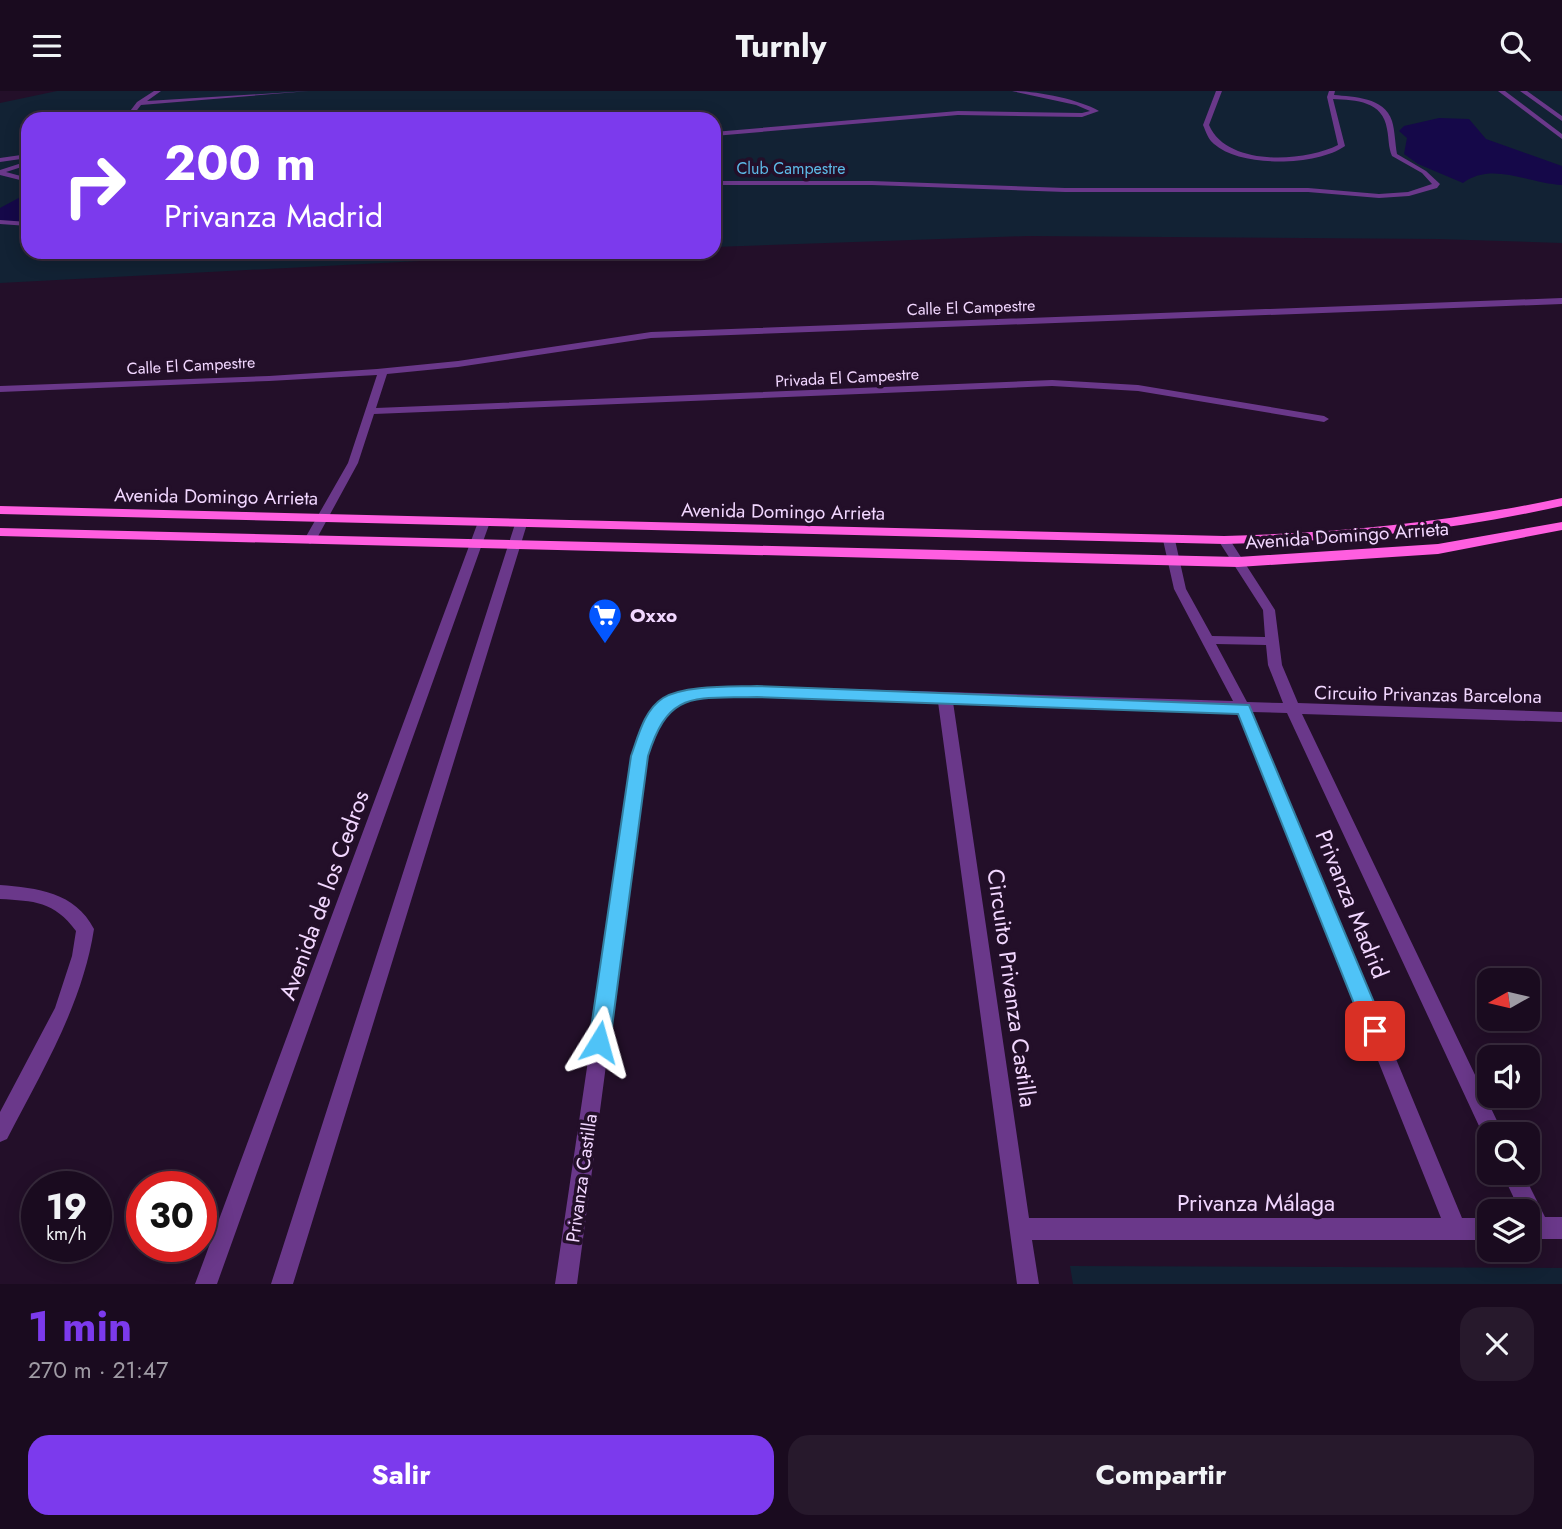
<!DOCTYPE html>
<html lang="es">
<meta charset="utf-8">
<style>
:root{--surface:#1a0b1f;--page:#27192c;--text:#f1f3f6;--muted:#9f9ba4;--line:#382b3d;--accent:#7c3aed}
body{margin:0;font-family:Jost,sans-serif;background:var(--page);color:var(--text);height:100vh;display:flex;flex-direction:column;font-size:26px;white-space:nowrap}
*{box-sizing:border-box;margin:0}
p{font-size:23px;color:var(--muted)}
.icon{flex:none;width:38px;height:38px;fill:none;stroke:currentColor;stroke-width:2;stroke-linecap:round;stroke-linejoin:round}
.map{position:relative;height:1193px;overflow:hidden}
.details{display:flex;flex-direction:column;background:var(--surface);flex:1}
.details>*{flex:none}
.hud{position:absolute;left:21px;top:21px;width:700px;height:147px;border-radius:21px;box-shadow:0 4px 18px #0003,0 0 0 2px var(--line);background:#7c3aed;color:#fff;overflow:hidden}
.needle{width:46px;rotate:262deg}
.fabs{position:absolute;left:1477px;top:877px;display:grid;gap:14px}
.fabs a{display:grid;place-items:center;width:63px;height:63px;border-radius:14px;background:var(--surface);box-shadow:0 4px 18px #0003,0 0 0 2px var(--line);font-size:35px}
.speed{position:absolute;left:21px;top:1080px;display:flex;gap:14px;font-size:35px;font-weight:700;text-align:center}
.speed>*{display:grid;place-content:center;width:91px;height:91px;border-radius:50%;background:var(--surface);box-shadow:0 4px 18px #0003,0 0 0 2px var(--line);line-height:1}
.speed small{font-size:18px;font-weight:400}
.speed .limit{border:10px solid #d22;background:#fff;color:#111}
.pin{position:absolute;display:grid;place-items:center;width:60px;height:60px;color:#fff;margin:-30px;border-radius:14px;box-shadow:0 4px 10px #0006}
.me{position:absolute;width:77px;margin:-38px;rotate:8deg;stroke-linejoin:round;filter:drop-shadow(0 0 5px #0008)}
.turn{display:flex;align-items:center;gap:24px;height:147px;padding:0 28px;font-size:32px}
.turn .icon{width:91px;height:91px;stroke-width:2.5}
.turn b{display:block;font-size:49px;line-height:60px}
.round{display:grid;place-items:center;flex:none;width:74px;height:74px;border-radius:21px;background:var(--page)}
.head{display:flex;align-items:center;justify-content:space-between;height:119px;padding:0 28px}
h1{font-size:42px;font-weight:700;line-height:52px;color:var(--accent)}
.cta{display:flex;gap:14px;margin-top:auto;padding:14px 28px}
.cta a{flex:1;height:80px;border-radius:21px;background:var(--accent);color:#fff;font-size:28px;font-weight:700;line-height:80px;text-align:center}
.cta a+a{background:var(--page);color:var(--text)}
header{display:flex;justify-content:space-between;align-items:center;height:91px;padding:0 28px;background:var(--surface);font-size:32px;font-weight:700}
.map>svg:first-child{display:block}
.green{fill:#122234}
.water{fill:#150849}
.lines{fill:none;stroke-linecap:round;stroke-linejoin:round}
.service{fill:#6a388a;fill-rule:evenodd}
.minor{fill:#6a388a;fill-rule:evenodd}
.primary{fill:#ff5ee0;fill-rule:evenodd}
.route{fill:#4fc3f7;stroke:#337fa1;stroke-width:2}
.labels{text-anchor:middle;stroke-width:7;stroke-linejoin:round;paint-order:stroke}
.far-park-label{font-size:16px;fill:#5dbae6;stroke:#230f29}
.far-street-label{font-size:16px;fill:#f2d7ff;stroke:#230f29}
.street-label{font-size:19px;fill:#f2d7ff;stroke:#230f29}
.poi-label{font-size:19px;font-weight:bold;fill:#f2d7ff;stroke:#230f29;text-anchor:start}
.near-street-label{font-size:23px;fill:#f2d7ff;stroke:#230f29}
</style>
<header><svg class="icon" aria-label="menu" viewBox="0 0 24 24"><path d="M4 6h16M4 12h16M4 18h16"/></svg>Turnly<svg class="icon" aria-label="search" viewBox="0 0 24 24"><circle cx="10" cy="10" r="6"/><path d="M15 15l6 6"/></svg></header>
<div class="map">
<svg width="1562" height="1193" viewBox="0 0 1562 1193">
<rect width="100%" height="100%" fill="#230f29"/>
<!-- green -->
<path class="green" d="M57,0H1562V152L1437,148L1027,145L714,156V28H28V161H592L0,192V12Z
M1070,1175L1562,1177V1193H1073Z"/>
<!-- water -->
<path class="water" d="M1439,27L1469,28L1486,48L1562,75V94C1530,93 1492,70 1463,92L1418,73L1404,63L1407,47L1399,40L1404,35Z
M28,102V127L21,131L0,129V117Z"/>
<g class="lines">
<!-- service -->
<path class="service" d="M154,0H161L147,10L309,0L141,14L130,28H124L137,11Z
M1012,0C1036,0 1078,8 1099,20L1082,26L958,24L714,45V41L958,20L1082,22L1090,20L1076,14Z
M1216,0H1222L1209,34C1227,76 1304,71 1338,54L1327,6L1329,0H1335L1334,4C1354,6 1384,6 1392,30C1395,40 1395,52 1397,63L1426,80L1440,93L1437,97L1409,105L1379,107L1308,101H1065L872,94H714V90H872L1065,97H1308L1379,103L1408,101L1432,93L1422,82L1392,65C1388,56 1389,47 1387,38C1383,10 1356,9 1333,8L1345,55C1317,75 1241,77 1214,53C1208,48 1206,41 1203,34Z
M1498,0H1505L1562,43V48Z
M1520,0H1527L1562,25V30Z
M28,63V67L0,71V67Z
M28,70V74L6,81L28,87V91L0,84V79Z
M0,129L28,131V135L0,133Z"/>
<!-- minor -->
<path class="minor" d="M1562,207V213L651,247L458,276L387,283L376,317L1052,289L1138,294L1324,325L1329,328L1324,331L1138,300L1052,295L374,323L358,372L316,449L310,453L304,449L348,372L377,284L269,290L0,301V295L269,285L377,278L458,270L651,241Z
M484,427L490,431L217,1193H195L478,431Z
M521,429L527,433L293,1193H271L515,433Z
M1169,445L1175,449L1186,498L1212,545L1265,546L1263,519L1218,449L1224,445L1228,446L1275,519L1282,574L1298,612L1562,621V631L1302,623L1500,1036L1503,1043H1489V1051L1486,1050L1287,622L1252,621L1462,1127H1489V1149H1032L1039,1193H1017L938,611L728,606C676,608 661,614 647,665L577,1193H555L633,665C635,654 637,643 643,633C664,592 717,597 757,595L1233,610L1174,498L1163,449ZM1216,553L1266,554L1268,574L1283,612L1247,611ZM953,611L1238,620L1441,1127H1029Z
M0,794C37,797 75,801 94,838C82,915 42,980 7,1048L0,1051V1021L55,917L72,865L76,840C54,810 34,810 0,808Z
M1502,1082H1523L1545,1126H1562V1148H1528V1120H1520Z"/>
<!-- primary -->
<path class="primary" d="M1562,407V415C1450,440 1339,451 1224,453L0,423V415L1224,445C1339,442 1450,431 1562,407Z
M1562,431V439L1438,463L1238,476L0,445V437L1238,466L1438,453Z"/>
</g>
<!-- route -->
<path class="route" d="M757,595L1249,614L1386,940L1383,947L1375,949L1368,947L1365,940L1238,623L757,606C694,608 669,598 648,665L610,951L607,958L599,961L592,958L589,951L631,665C638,646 644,619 663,607C685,594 731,596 757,595Z"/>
<!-- icons -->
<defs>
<g id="supermarket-pin" transform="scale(1.75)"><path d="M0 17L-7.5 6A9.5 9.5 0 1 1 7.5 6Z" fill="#0357ff" stroke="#230f29"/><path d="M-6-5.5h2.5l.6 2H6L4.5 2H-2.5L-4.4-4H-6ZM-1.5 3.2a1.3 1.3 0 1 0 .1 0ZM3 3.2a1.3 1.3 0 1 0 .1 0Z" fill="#fff"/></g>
</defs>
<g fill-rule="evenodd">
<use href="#supermarket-pin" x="605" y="524"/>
</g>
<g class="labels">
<!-- far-park labels -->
<g class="far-park-label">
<text x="791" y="83">Club Campestre</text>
</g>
<!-- far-street labels -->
<g class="far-street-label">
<text transform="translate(971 216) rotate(-2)" y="6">Calle El Campestre</text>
<text transform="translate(191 274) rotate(-3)" y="6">Calle El Campestre</text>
<text transform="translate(847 286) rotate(-3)" y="6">Privada El Campestre</text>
</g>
<!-- street labels -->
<g class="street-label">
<text transform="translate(216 405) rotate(1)" y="7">Avenida Domingo Arrieta</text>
<text transform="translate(783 420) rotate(1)" y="7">Avenida Domingo Arrieta</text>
<text transform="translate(1347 444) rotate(-4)" y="7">Avenida Domingo Arrieta</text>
<text transform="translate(1428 603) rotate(1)" y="7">Circuito Privanzas Barcelona</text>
<text transform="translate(581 1087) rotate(-82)" y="7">Privanza Castilla</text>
</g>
<!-- poi labels -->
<g class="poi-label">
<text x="630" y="531">Oxxo</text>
</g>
<!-- near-street labels -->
<g class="near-street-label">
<text transform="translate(324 804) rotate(-70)" y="8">Avenida de los Cedros</text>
<text transform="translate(1352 813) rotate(68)" y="8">Privanza Madrid</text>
<text transform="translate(1012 897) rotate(82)" y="8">Circuito Privanza Castilla</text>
<text x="1256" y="1120">Privanza Málaga</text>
</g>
</g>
</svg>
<div class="fabs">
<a><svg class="needle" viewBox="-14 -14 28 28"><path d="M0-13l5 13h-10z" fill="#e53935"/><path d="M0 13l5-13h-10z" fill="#9f9ba4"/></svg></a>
<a><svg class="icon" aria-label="sound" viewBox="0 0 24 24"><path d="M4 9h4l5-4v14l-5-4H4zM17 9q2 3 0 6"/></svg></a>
<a><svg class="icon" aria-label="search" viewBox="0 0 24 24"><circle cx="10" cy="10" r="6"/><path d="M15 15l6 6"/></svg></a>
<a><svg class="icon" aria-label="layers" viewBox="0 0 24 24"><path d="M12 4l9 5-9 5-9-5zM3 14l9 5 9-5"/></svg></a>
</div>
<div class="speed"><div>19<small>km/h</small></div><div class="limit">30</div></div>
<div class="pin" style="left:1375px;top:940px;background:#d93025"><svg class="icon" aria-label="arrive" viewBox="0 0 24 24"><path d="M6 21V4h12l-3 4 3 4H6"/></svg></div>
<svg class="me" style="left:599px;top:951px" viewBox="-20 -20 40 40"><path d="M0-17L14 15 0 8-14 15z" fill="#4fc3f7" stroke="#fff" stroke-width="4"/></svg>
<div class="hud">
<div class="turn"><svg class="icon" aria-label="right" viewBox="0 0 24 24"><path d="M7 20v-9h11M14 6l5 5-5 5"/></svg><div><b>200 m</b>Privanza Madrid</div></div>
</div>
</div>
<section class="details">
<div class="head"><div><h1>1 min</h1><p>270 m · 21:47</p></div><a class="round"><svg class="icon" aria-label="close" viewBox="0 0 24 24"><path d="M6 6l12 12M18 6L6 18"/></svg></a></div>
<div class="cta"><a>Salir</a><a>Compartir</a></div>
</section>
